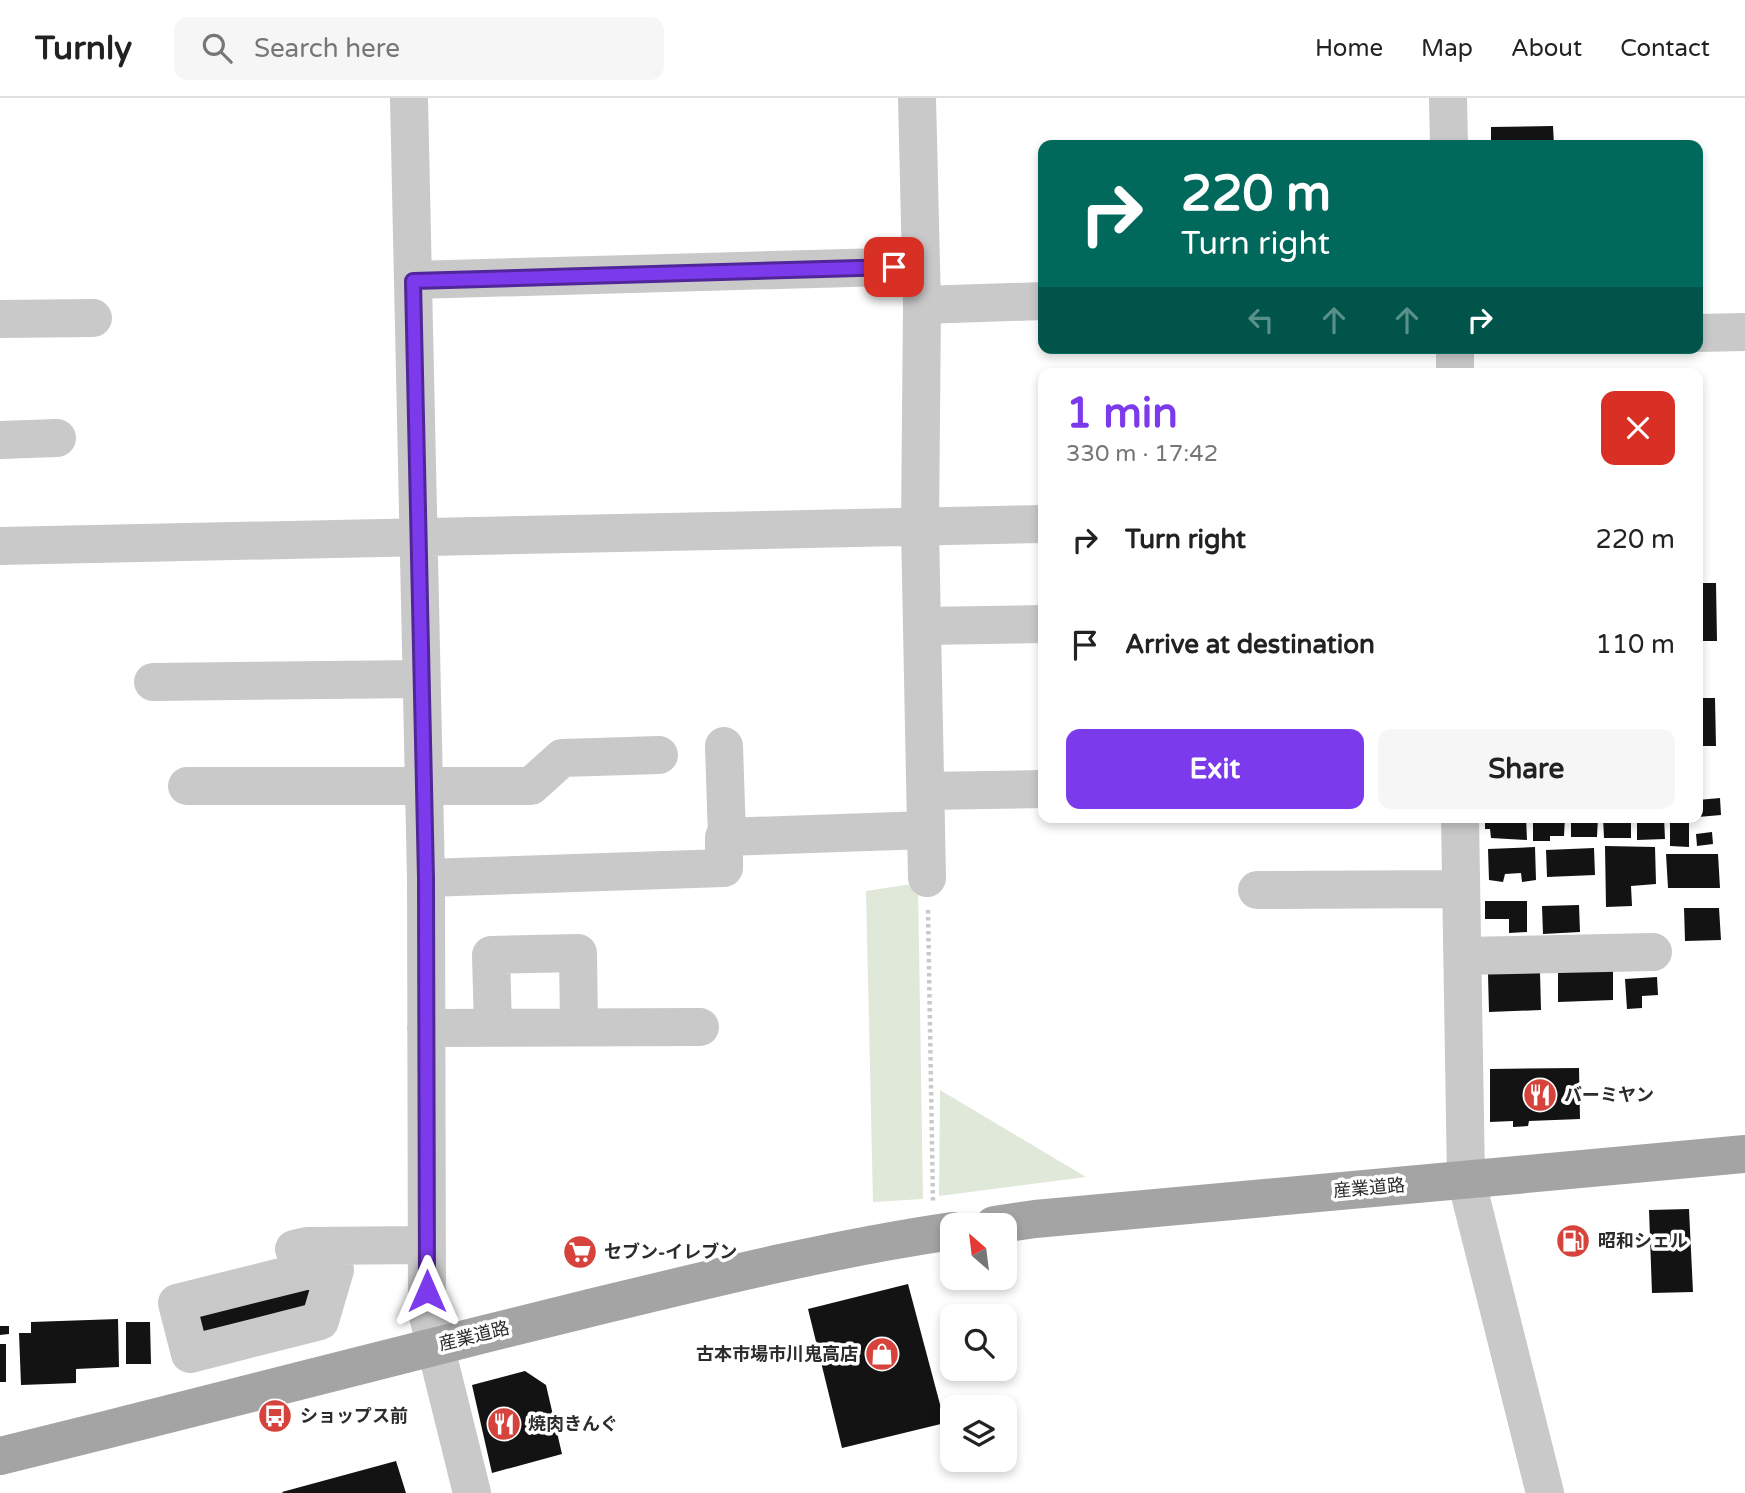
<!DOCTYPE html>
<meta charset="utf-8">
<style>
:root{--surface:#fff;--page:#f6f6f6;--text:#222;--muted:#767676;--line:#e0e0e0;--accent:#7c3aed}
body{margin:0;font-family:"Varela Round","Noto Sans JP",sans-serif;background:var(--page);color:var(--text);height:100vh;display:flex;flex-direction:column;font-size:26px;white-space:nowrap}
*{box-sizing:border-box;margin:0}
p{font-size:23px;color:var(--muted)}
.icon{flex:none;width:38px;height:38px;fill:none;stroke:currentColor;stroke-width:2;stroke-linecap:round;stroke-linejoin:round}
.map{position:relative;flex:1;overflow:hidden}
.drawer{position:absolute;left:1038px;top:270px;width:665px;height:455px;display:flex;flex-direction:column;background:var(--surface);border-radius:14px;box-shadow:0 4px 10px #0003}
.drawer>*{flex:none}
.guide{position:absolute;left:1038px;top:42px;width:665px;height:214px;border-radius:14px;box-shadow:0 4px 10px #0003;background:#00695c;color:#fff;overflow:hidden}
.needle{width:46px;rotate:332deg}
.tools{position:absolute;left:940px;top:1115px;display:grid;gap:14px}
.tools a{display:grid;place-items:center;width:77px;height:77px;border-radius:14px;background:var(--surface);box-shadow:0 4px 10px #0003;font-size:35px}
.pin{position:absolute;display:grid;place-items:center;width:60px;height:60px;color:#fff;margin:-30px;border-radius:14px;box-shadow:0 4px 10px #0006}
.me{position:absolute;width:77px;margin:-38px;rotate:0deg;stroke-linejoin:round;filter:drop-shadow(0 0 5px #0008)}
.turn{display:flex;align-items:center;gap:24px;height:147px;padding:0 28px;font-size:32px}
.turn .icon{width:91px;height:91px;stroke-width:2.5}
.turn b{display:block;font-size:49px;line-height:60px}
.lanes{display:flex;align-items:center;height:66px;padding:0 28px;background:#0003;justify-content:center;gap:35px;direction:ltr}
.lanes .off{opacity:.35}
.round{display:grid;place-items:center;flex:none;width:74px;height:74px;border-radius:14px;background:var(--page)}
.overview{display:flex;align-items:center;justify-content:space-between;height:119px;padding:0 28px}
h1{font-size:42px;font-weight:800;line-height:52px;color:var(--accent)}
.button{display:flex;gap:14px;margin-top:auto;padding:14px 28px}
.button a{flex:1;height:80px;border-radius:14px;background:var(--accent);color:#fff;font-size:28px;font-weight:800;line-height:80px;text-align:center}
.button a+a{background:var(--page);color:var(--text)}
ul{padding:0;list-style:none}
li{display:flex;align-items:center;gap:21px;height:105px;padding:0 28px}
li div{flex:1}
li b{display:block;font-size:26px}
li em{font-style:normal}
header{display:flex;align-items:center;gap:42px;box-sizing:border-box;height:98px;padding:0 35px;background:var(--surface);border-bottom:2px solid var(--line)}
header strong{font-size:33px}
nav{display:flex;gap:38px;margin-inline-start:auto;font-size:24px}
.search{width:490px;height:63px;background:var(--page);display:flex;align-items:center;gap:18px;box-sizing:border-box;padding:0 24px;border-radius:14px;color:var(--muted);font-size:26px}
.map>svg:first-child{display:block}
.green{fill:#e0e8da}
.building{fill:#131313}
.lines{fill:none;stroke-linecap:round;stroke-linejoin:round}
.path{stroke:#c9c9c9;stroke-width:4.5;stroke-dasharray:3.5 3.5;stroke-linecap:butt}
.minor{stroke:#c9c9c9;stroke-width:38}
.major{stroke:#a4a4a4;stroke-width:38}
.route-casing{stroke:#51269a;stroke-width:18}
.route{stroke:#7c3aed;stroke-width:12}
.labels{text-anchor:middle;stroke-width:7;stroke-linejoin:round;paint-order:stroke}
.poi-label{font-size:18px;font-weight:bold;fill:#2c2c2c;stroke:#fff;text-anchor:start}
.street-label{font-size:18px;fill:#2c2c2c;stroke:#fff}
</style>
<header>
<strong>Turnly</strong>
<div class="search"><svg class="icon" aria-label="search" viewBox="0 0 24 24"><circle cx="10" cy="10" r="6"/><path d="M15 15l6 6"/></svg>Search here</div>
<nav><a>Home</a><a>Map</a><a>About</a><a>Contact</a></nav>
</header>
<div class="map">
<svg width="1745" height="1395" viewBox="0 0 1745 1395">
<rect width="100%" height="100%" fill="#fff"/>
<!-- green -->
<path class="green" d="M918,785L923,1101L873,1104L866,793Z
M940,992L1086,1079L939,1098Z"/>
<!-- building -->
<path class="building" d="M1553,28L1554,47H1491V29Z
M1698,485H1716L1717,543H1698Z
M1698,593H1701V600H1715L1716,648H1698Z
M1720,700L1721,717L1698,719V702Z
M1485,719H1526L1527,742L1491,740L1490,731H1485Z
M1533,719H1565L1564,738H1550V743H1533Z
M1571,719H1598L1597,739H1571Z
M1603,719H1631V740H1604Z
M1649,719H1664L1665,741L1637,742V720Z
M1670,719H1689V749L1670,748Z
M1712,734L1713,746L1697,748L1696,736Z
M1605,748L1655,749L1656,786L1631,788L1632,808L1606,809Z
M1535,749L1536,782L1522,784L1521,775L1505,776L1503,784L1489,782L1488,751Z
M1594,750L1595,777L1547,779L1546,752Z
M1666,756H1718L1720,790H1668Z
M1485,803H1527V834L1509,835V821H1485Z
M1579,807L1580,834L1543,836L1542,808Z
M1684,810H1719L1721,842L1685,843Z
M1613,869V902L1558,904V871Z
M1540,874L1541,912L1489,914L1488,876Z
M1657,879L1658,897L1642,898V910L1627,911L1625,881Z
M1579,970L1580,1021L1529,1023L1528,1028L1513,1029V1023L1490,1024V971Z
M1689,1111L1693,1194L1652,1195L1649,1112Z
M311,1178L319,1211L189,1243L181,1211Z
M908,1186L945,1325L842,1350L808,1211Z
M118,1221L119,1269L76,1271V1285L21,1287L19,1235H31V1224Z
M126,1224H150L151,1266H126Z
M0,1228H9V1236L0,1237Z
M0,1246H6V1284H0Z
M525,1273L546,1287L562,1356L492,1375L472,1287Z
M396,1363L406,1395H283L282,1394Z"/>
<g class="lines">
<!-- path -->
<path class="path" d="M928,812L933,1104"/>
<!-- minor -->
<path class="minor" d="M409,0L426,780L427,1214L472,1395
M917,0L922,207L920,429L927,780
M1448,0L1449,47
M413,182L921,168
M922,207L1043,203
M0,221L93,220
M1698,235L1745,234
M1455,250V275
M0,342L57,340
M0,448L1043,426
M923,528L1043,526
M153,584L421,581
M724,648L727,739
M187,688H531L562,660L659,657
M926,693L1043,691
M1460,719L1466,1081L1545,1395
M426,780L724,770V739L926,732
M1257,792L1461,791
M1464,858L1653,854
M493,929L491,857L578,855L579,929
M426,930L700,929
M294,1151L307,1148L426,1147
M335,1172L320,1223L190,1256L177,1205L305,1173Z"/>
<!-- major -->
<path class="major" d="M994,1127L1035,1121L1745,1056
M0,1358C197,1310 393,1258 590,1210C710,1181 830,1151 952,1133"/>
</g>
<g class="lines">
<!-- route casing -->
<g class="route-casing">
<path id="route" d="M427,1193L426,780L413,183L894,169"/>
</g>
<!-- route -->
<use href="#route" class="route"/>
</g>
<!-- icons -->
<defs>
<g id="restaurant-disc" transform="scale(1.75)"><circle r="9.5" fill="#d5433c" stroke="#fff"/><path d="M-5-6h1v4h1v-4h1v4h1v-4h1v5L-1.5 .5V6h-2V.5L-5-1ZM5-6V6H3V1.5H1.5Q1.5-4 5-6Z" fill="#fff"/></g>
<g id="fuel-disc" transform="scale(1.75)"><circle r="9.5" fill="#d5433c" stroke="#fff"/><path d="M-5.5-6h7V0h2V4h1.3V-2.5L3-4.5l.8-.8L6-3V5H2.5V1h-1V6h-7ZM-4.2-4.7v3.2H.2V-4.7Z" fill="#fff"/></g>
<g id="supermarket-disc" transform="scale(1.75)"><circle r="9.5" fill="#d5433c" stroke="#fff"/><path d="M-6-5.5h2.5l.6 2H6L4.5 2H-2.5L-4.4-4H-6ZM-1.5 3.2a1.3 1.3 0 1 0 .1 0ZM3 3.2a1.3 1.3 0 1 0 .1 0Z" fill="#fff"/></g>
<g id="shop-disc" transform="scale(1.75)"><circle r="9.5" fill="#d5433c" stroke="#fff"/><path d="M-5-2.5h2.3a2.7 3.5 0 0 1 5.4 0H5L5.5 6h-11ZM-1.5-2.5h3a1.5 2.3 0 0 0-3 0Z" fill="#fff"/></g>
<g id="bus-disc" transform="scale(1.75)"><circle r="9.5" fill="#d5433c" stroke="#fff"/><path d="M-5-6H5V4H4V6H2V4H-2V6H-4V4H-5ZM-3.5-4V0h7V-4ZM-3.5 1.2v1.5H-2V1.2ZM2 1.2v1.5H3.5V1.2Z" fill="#fff"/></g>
</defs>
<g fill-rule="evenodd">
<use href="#restaurant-disc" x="1540" y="997"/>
<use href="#fuel-disc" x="1573" y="1143"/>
<use href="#supermarket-disc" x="580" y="1154"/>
<use href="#shop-disc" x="882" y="1256"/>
<use href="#bus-disc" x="275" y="1318"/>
<use href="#restaurant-disc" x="504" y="1326"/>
</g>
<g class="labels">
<!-- poi labels -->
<g class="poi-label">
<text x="1564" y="1003">バーミヤン</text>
<text x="1598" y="1149">昭和シェル</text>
<text x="604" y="1160">セブン-イレブン</text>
<text x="858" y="1262" text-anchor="end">古本市場市川鬼高店</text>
<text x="300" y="1324">ショップス前</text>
<text x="528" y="1332">焼肉きんぐ</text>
</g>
<!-- street labels -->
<g class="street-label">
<text transform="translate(1369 1090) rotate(-5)" y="6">産業道路</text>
<text transform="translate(474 1238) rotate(-14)" y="6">産業道路</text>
</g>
</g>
</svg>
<div class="tools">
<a><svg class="needle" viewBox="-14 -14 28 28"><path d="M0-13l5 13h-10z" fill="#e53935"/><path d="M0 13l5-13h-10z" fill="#767676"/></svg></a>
<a><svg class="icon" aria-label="search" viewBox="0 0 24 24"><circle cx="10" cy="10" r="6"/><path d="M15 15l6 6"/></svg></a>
<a><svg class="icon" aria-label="layers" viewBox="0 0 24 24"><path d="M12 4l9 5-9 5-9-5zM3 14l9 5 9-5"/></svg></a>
</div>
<div class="pin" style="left:894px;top:169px;background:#d93025"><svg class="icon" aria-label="arrive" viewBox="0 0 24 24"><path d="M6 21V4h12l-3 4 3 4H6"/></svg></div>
<svg class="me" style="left:427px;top:1193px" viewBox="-20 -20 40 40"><path d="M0-17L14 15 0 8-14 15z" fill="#7c3aed" stroke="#fff" stroke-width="4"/></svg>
<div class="guide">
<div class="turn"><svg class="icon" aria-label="right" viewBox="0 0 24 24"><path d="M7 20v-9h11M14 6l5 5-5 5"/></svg><div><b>220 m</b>Turn right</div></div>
<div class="lanes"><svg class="icon off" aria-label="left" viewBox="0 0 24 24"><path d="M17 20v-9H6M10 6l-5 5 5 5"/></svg><svg class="icon off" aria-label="ahead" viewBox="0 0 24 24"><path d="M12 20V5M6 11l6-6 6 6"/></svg><svg class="icon off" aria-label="ahead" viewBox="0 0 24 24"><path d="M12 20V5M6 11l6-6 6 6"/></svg><svg class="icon" aria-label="right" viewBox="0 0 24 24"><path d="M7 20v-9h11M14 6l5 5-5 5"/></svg></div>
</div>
<section class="drawer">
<div class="overview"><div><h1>1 min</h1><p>330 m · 17:42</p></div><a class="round" style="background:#d93025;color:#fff"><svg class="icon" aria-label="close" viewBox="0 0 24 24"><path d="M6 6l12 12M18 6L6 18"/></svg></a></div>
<ul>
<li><svg class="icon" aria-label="right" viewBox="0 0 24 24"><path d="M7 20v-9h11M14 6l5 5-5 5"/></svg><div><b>Turn right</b></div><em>220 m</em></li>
<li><svg class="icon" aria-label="arrive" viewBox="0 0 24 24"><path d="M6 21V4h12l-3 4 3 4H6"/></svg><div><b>Arrive at destination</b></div><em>110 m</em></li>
</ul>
<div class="button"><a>Exit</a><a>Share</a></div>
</section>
</div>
